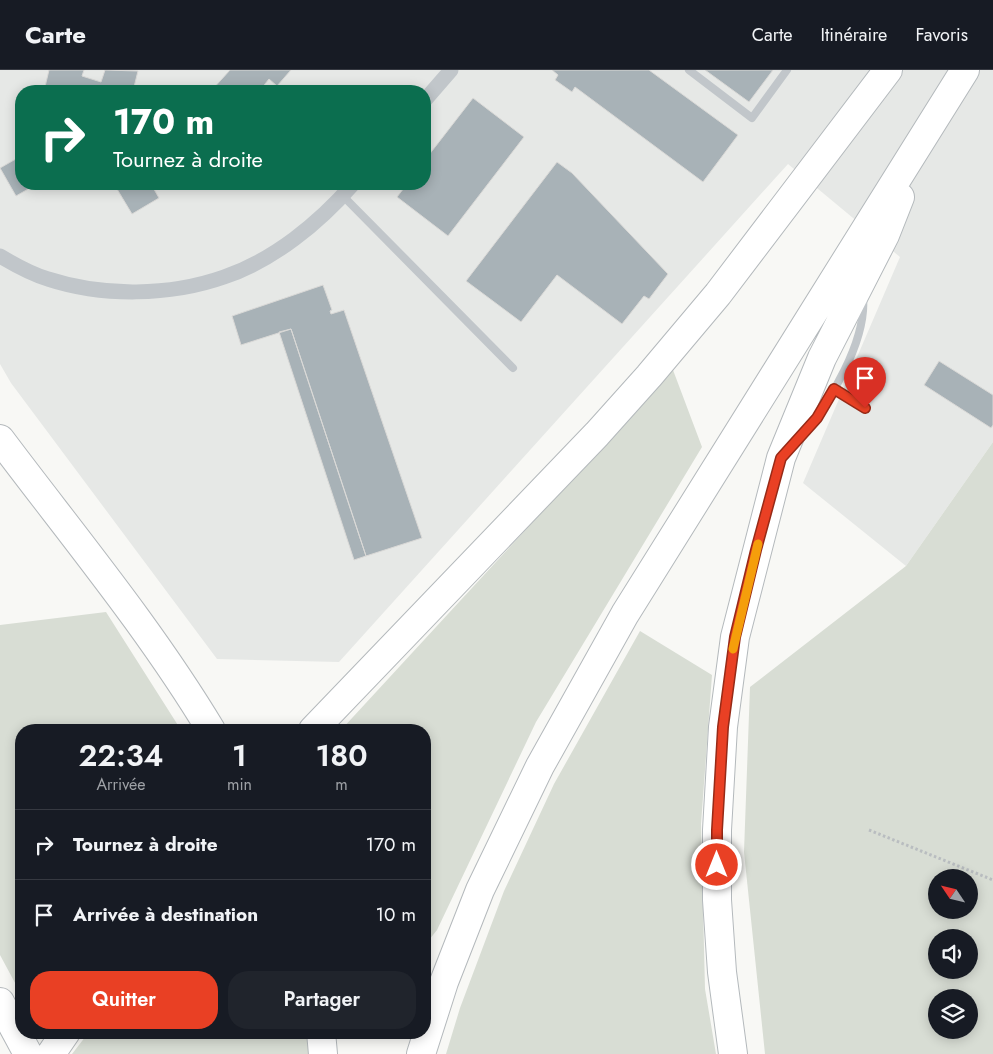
<!DOCTYPE html>
<html lang="fr">
<meta charset="utf-8">
<style>
:root{--surface:#171b24;--page:#20242c;--text:#f1f3f6;--muted:#9ea1a6;--line:#363941;--accent:#e94024}
body{margin:0;font-family:Jost,sans-serif;background:var(--page);color:var(--text);height:100vh;display:flex;flex-direction:column;font-size:19px;white-space:nowrap}
*{box-sizing:border-box;margin:0}
p{font-size:16px;color:var(--muted)}
.icon{flex:none;width:28px;height:28px;fill:none;stroke:currentColor;stroke-width:2;stroke-linecap:round;stroke-linejoin:round}
.map{position:relative;flex:1;overflow:hidden}
.panel{position:absolute;left:15px;top:654px;width:416px;height:315px;display:flex;flex-direction:column;background:var(--surface);border-radius:20px;box-shadow:0 2px 12px #0003}
.panel>*{flex:none}
.top-card{position:absolute;left:15px;top:15px;width:416px;height:105px;border-radius:20px;box-shadow:0 2px 12px #0003;background:#0b6e4f;color:#fff;overflow:hidden}
.needle{width:32px;rotate:305deg}
.buttons{position:absolute;left:928px;top:799px;display:grid;gap:10px}
.buttons a{display:grid;place-items:center;width:50px;height:50px;border-radius:50%;background:var(--surface);box-shadow:0 2px 12px #0003;font-size:25px}
.pin{position:absolute;display:grid;place-items:center;width:42px;height:42px;color:#fff;margin:-51px -21px;border-radius:50% 50% 50% 0;rotate:-45deg;box-shadow:0 0 5px #0007}
.pin .icon{rotate:45deg}
.me{position:absolute;width:55px;margin:-28px;rotate:0deg;stroke-linejoin:round;filter:drop-shadow(0 0 4px #0008)}
.turn{display:flex;align-items:center;gap:18px;height:105px;padding:0 15px;font-size:22px}
.turn .icon{width:65px;height:65px;stroke-width:2.5}
.turn b{display:block;font-size:35px;line-height:42px}
.eta{display:flex;justify-content:space-evenly;align-items:center;height:85px;text-align:center}
.eta b{font-size:30px;font-weight:600;line-height:35px}
.action{display:flex;gap:10px;margin-top:auto;padding:10px 15px}
.action a{flex:1;height:58px;border-radius:20px;background:var(--accent);color:#fff;font-size:20px;font-weight:600;line-height:58px;text-align:center}
.action a+a{background:var(--page);color:var(--text)}
ul{padding:0;list-style:none}
li{display:flex;align-items:center;gap:15px;height:70px;padding:0 15px;border-top:1px solid var(--line)}
li div{flex:1}
li b{display:block;font-size:19px}
li em{font-style:normal}
header{display:flex;align-items:center;gap:30px;box-sizing:border-box;height:70px;padding:0 25px;background:var(--surface);border-bottom:1px solid var(--line)}
header strong{font-size:24px}
nav{display:flex;gap:28px;margin-inline-start:auto;font-size:18px}
.map>svg:first-child{display:block}
.built{fill:#e6e8e6;fill-rule:evenodd}
.green{fill:#d8ddd4;fill-rule:evenodd}
.building{fill:#a8b2b7;stroke:#dad9d7}
.lines{fill:none;stroke-linecap:round;stroke-linejoin:round}
.motorway-casing{stroke:#b4b9bc;stroke-width:30}
.path{stroke:#b9bdc0;stroke-width:3;stroke-dasharray:2.5 2.5;stroke-linecap:butt}
.service{stroke:#c1c6ca;stroke-width:8}
.minor{stroke:#c1c6ca;stroke-width:15}
.motorway{stroke:#fff;stroke-width:28}
.route-casing{stroke:#972a17;stroke-width:12}
.route{stroke:#e94024;stroke-width:9}
.slow{stroke:#f59e0b;stroke-width:9}
</style>
<header>
<strong>Carte</strong>
<nav><a>Carte</a><a>Itinéraire</a><a>Favoris</a></nav>
</header>
<div class="map">
<svg width="993" height="984" viewBox="0 0 993 984">
<rect width="100%" height="100%" fill="#f8f8f5"/>
<!-- built -->
<path class="built" d="M0,0H993V372L906,496L803,413L900,187L788,94L339,592L217,589L11,313L0,294ZM21,21H425V114H21Z"/>
<!-- green -->
<path class="green" d="M673,300L702,377L536,652L437,860L425,875V660H341Z
M993,372V984H765L744,782L750,617L906,496ZM936,808H969V840H936ZM936,868H969V900H936ZM936,928H969V960H936Z
M106,542L181,660H21V924L0,885V555Z
M640,561L712,605L701,754L705,919L716,984H446L460,938L504,821L554,714Z
M89,962L306,963L312,984H72Z"/>
<!-- building -->
<path class="building" d="M49,0H84L82,6L101,12L105,0L138,1L133,21H44Z
M230,0H291L277,16L269,9L261,19L264,21H211Z
M552,0H649L738,65L703,112L575,17L572,22L555,10L558,5Z
M705,0H773L749,32Z
M473,28L524,67L448,166L397,127L407,114H425V90Z
M21,86V114H37L16,126L0,98Z
M557,92L572,103L668,204L649,229L644,226L622,254L557,205L521,252L466,211Z
M114,114H151L159,128L132,144Z
M323,215L332,240L330,241L331,244L344,240L422,468L366,486L291,259L241,275L232,246Z
M291,259L366,486L354,490L279,262Z
M939,291L993,325V355L991,358L924,315Z"/>
<g class="lines">
<!-- motorway casing -->
<g class="motorway-casing">
<path id="motorway" d="M0,369C72,465 149,557 211,660
M313,660L597,364L649,306L718,224L888,0
M0,932L28,984
M321,962L323,984
M51,984L66,962
M421,984L444,912L480,820L540,696L625,544L965,0
M733,984L722,902L717,830V760L723,657L735,567L781,388L822,288L885,165L900,127"/>
</g>
<!-- path -->
<path class="path" d="M869,760L993,810"/>
<!-- service -->
<path class="service" d="M689,0L752,48L787,0
M342,125L513,298
M835,319L865,338
M802,365C830,333 867,270 863,227"/>
<!-- minor -->
<path class="minor" d="M425,30L451,0
M0,186C15,195 31,204 48,209C103,227 170,226 224,207C274,190 319,153 353,114"/>
<!-- motorway -->
<use href="#motorway" class="motorway"/>
</g>
<g class="lines">
<!-- route casing -->
<g class="route-casing">
<path id="route" d="M717,795V760L723,657L735,567L756,480L781,388L817,348L834,319L865,338"/>
</g>
<!-- route -->
<use href="#route" class="route"/>
<!-- slow -->
<path class="slow" d="M733,579L758,474"/>
</g>
</svg>
<div class="buttons">
<a><svg class="needle" viewBox="-14 -14 28 28"><path d="M0-13l5 13h-10z" fill="#e53935"/><path d="M0 13l5-13h-10z" fill="#9ea1a6"/></svg></a>
<a><svg class="icon" aria-label="sound" viewBox="0 0 24 24"><path d="M4 9h4l5-4v14l-5-4H4zM17 9q2 3 0 6"/></svg></a>
<a><svg class="icon" aria-label="layers" viewBox="0 0 24 24"><path d="M12 4l9 5-9 5-9-5zM3 14l9 5 9-5"/></svg></a>
</div>
<div class="pin" style="left:865px;top:338px;background:#d93025"><svg class="icon" aria-label="arrive" viewBox="0 0 24 24"><path d="M6 21V4h12l-3 4 3 4H6"/></svg></div>
<svg class="me" style="left:717px;top:795px" viewBox="-20 -20 40 40"><circle r="17" fill="#e94024" stroke="#fff" stroke-width="3"/><path d="M0-11L8 9 0 5-8 9z" fill="#fff"/></svg>
<div class="top-card">
<div class="turn"><svg class="icon" aria-label="right" viewBox="0 0 24 24"><path d="M7 20v-9h11M14 6l5 5-5 5"/></svg><div><b>170 m</b>Tournez à droite</div></div>
</div>
<section class="panel">
<div class="eta">
<div><b>22:34</b><p>Arrivée</p></div>
<div><b>1</b><p>min</p></div>
<div><b>180</b><p>m</p></div>
</div>
<ul>
<li><svg class="icon" aria-label="right" viewBox="0 0 24 24"><path d="M7 20v-9h11M14 6l5 5-5 5"/></svg><div><b>Tournez à droite</b></div><em>170 m</em></li>
<li><svg class="icon" aria-label="arrive" viewBox="0 0 24 24"><path d="M6 21V4h12l-3 4 3 4H6"/></svg><div><b>Arrivée à destination</b></div><em>10 m</em></li>
</ul>
<div class="action"><a>Quitter</a><a>Partager</a></div>
</section>
</div>
